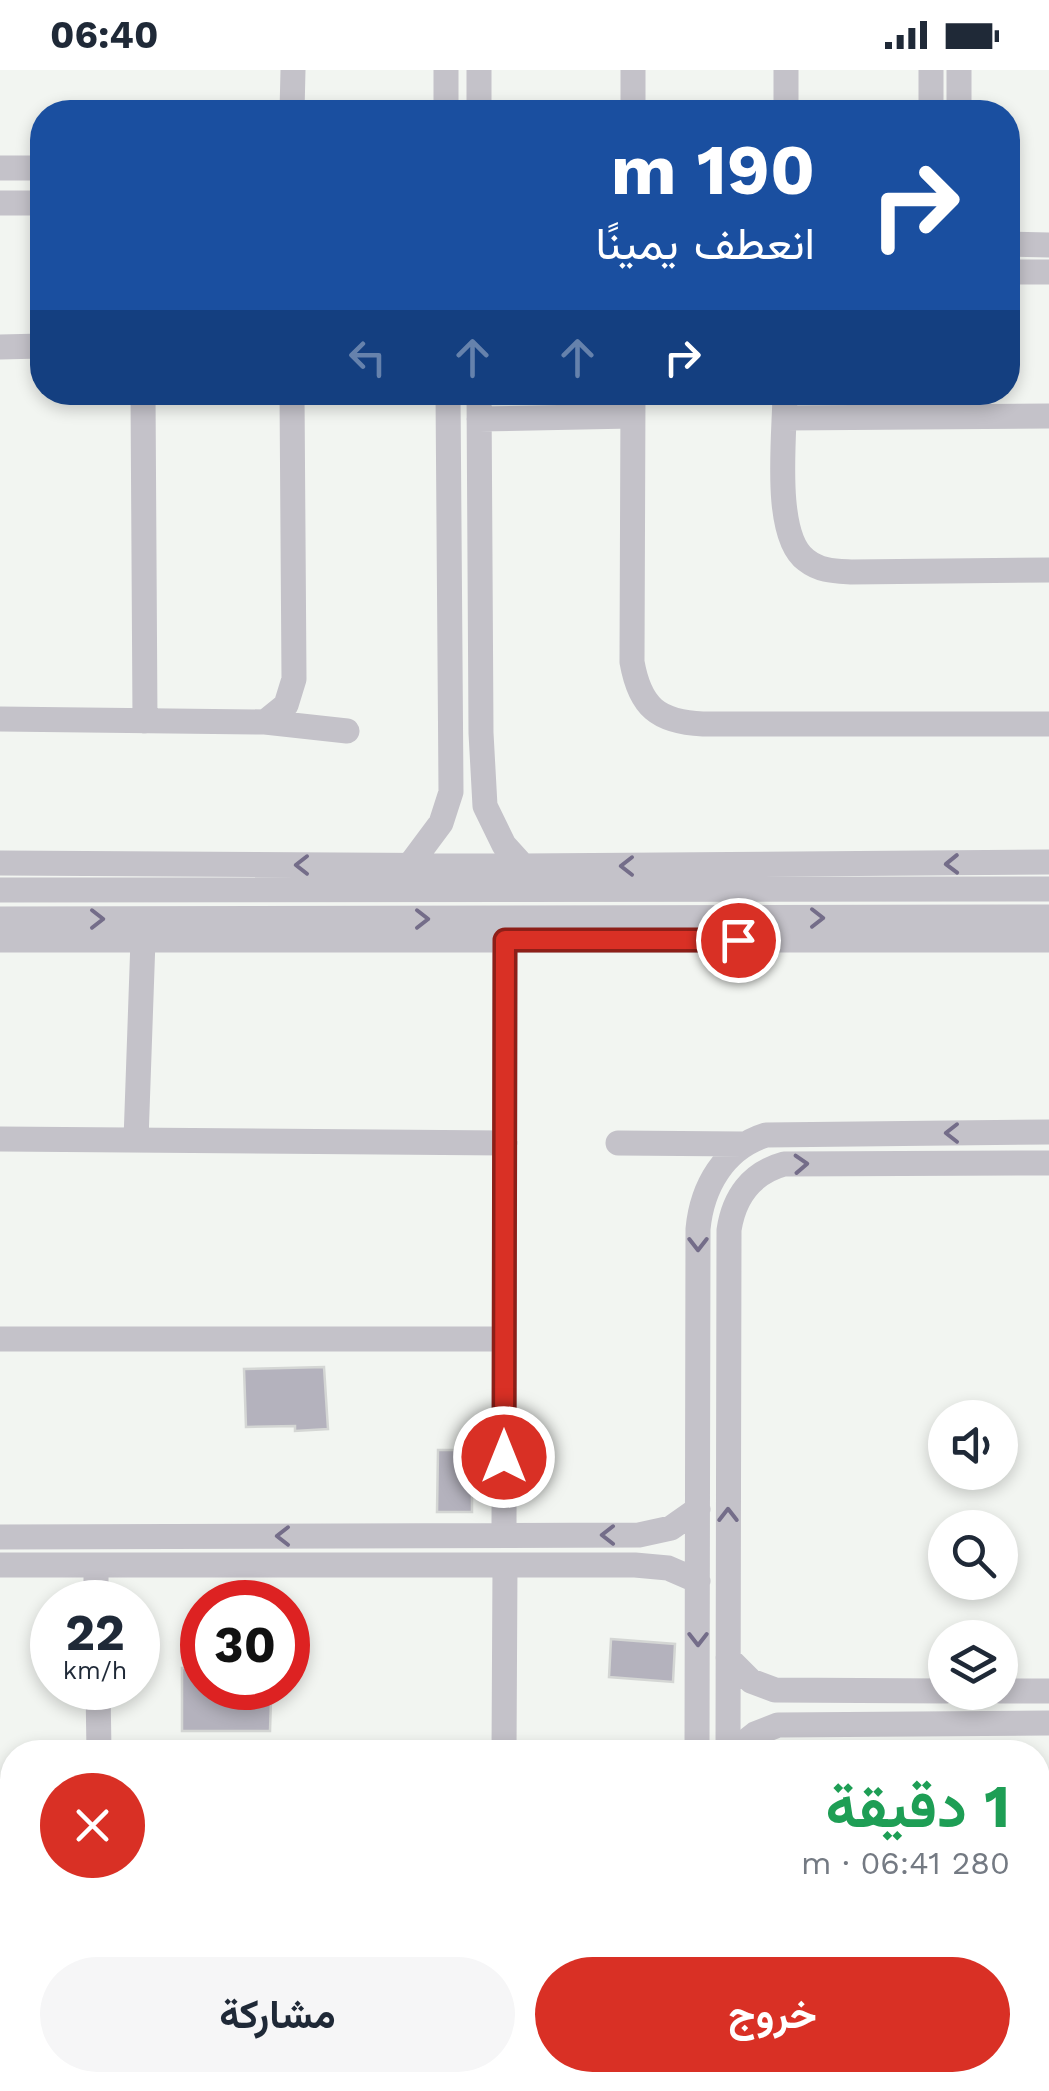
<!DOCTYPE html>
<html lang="ar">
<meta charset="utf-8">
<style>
:root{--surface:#fff;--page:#f6f6f7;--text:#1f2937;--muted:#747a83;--accent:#d93025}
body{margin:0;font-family:"Work Sans",Vazirmatn,sans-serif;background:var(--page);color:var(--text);direction:rtl;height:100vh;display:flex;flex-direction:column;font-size:38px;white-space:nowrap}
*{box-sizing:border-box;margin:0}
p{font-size:32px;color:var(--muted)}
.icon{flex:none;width:55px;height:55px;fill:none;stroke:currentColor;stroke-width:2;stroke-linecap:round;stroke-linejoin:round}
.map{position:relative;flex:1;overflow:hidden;direction:ltr}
.panel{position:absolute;left:0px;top:1670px;width:1050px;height:352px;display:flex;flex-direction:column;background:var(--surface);border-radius:40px 40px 0 0;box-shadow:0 5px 15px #0003;direction:rtl}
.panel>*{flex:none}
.guide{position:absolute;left:30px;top:30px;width:990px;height:305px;border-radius:40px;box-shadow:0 5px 15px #0003;direction:rtl;background:#1a4fa0;color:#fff;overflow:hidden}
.fabs{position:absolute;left:928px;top:1330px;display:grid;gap:20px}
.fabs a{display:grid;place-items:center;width:90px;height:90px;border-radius:50%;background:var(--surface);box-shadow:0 5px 15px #0003;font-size:50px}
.speed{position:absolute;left:30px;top:1510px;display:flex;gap:20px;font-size:50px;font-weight:700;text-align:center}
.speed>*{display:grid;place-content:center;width:130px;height:130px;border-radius:50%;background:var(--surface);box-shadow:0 5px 15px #0003;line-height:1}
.speed small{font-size:25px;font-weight:400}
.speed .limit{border:15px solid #d22;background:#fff;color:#111}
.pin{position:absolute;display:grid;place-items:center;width:85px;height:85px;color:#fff;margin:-42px;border:5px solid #fff;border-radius:50%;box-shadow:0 2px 10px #0007}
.me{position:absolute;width:110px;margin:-55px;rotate:0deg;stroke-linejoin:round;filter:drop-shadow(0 0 8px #0008)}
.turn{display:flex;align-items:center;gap:35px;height:210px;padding:0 40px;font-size:45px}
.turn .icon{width:130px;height:130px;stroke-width:2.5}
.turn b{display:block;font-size:70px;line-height:85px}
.lanes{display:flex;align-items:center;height:95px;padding:0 40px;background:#0003;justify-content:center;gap:50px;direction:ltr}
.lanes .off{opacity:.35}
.round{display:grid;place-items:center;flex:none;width:105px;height:105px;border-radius:52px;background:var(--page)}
.overview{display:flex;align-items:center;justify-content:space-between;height:170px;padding:0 40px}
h1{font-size:60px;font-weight:700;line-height:75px;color:#1e9e55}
.action{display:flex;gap:20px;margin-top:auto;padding:20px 40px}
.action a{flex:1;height:115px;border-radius:60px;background:var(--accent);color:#fff;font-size:40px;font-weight:700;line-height:115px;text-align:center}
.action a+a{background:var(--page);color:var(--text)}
.status{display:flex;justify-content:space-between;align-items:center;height:70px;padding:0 50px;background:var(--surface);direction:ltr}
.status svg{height:28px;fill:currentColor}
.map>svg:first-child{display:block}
.building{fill:#b4b2bd;stroke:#d4d6d4;stroke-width:2.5}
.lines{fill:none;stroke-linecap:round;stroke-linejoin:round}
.minor{stroke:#c4c2c9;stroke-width:25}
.oneway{stroke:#746d89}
.route-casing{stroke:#8d1f18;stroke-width:25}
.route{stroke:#d93025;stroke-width:18}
</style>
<div class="status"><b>06:40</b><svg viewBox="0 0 49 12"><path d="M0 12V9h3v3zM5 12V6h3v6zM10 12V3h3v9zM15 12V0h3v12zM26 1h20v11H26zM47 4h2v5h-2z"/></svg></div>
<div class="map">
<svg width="1049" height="2021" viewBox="0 0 1049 2021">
<rect width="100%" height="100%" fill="#f2f5f1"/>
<!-- building -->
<path class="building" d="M324,1297L328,1359L295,1361V1356L246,1357L244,1299Z
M438,1380H472V1442H437Z
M611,1569L675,1574L673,1612L609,1607Z
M182,1598H202V1618H266V1629H271L270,1661H182Z"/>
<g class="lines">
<!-- minor -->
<path class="minor" d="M446,0V42
M479,0V42
M633,0V42
M931,0V42
M292,42L293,0
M786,42V0
M959,42V0
M0,98H42
M0,133H42
M1008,174L1049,175
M1008,202H1049
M0,277L42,276
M143,322L145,651
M479,322L481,663L485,736L504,775L523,796
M633,322L632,592C640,637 658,652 703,654H1049
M785,322C785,363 772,465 806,490C820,501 834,501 851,502L1049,500
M785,348L1049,346
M479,349L632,346
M0,649L265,652L286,635L294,609L292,322
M265,652L347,661
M0,793L523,796L1049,792
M409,796L441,753L451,722L448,322
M0,820L1049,819
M0,849L1049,847
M0,870H1049
M0,1069L505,1073
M136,1070L143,870
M618,1073L743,1074
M0,1269H504
M504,1465L505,870
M0,1467L639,1465L671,1458L698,1439
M0,1495H635L668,1498L698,1511
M96,1495V1532
M728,1588L751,1611L775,1620L945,1621
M98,1618L99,1682
M1000,1621H1049
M504,1682L505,1495
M697,1682L698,1159C702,1117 724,1078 766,1065L1049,1062
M728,1682L729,1160C734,1127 751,1103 784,1094L1049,1093
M732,1682L755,1664L778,1655L1049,1653
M0,1846H12
M1038,1848H1049
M250,2010V2021
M727,2010L730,2021
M687,2021L691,2010"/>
</g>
<!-- one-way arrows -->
<defs><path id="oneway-chevron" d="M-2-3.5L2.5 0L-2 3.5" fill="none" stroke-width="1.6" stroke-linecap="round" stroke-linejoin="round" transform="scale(2.5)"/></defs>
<g class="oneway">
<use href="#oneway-chevron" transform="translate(952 794) rotate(179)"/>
<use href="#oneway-chevron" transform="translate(302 795) rotate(-180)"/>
<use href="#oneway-chevron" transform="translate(627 796) rotate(180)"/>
<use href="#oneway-chevron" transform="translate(817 848)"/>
<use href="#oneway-chevron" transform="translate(97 849)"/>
<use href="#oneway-chevron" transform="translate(422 849)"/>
<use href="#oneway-chevron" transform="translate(952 1063) rotate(180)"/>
<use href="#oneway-chevron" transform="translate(801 1094) rotate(-3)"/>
<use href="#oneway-chevron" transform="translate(698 1174) rotate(90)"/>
<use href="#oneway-chevron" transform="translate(728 1445) rotate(-90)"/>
<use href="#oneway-chevron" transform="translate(608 1465) rotate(180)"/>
<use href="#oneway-chevron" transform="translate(283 1466) rotate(180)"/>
<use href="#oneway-chevron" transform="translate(698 1569) rotate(90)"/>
</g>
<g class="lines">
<!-- route casing -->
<g class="route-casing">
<path id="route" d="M504,1387L505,870H738"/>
</g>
<!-- route -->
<use href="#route" class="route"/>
</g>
</svg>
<div class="fabs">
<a><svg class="icon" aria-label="sound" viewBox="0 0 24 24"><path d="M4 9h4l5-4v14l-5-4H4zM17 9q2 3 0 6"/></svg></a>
<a><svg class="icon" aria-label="search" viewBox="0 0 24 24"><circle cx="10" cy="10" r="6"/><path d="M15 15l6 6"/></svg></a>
<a><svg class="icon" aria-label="layers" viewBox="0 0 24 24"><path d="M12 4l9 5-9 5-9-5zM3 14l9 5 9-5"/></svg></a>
</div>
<div class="speed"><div>22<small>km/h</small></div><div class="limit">30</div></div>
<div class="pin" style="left:738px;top:870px;background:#d93025"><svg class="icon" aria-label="arrive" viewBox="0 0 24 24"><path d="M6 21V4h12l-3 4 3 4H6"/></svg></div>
<svg class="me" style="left:504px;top:1387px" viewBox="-20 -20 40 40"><circle r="17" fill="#d93025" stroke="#fff" stroke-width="3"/><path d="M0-11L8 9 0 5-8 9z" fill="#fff"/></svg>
<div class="guide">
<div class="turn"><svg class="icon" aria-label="right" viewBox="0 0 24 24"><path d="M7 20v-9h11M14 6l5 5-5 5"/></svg><div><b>190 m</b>انعطف يمينًا</div></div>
<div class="lanes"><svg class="icon off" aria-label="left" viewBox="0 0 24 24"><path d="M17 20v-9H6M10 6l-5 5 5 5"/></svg><svg class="icon off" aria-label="ahead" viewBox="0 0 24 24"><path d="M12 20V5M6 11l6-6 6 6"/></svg><svg class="icon off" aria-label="ahead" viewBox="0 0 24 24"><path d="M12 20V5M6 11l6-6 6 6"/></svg><svg class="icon" aria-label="right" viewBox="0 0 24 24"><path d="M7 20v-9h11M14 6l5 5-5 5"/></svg></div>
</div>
<section class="panel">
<div class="overview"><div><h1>1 دقيقة</h1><p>280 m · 06:41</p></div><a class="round" style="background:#d93025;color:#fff"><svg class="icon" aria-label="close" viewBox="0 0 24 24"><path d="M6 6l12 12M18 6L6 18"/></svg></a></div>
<div class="action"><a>خروج</a><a>مشاركة</a></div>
</section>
</div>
